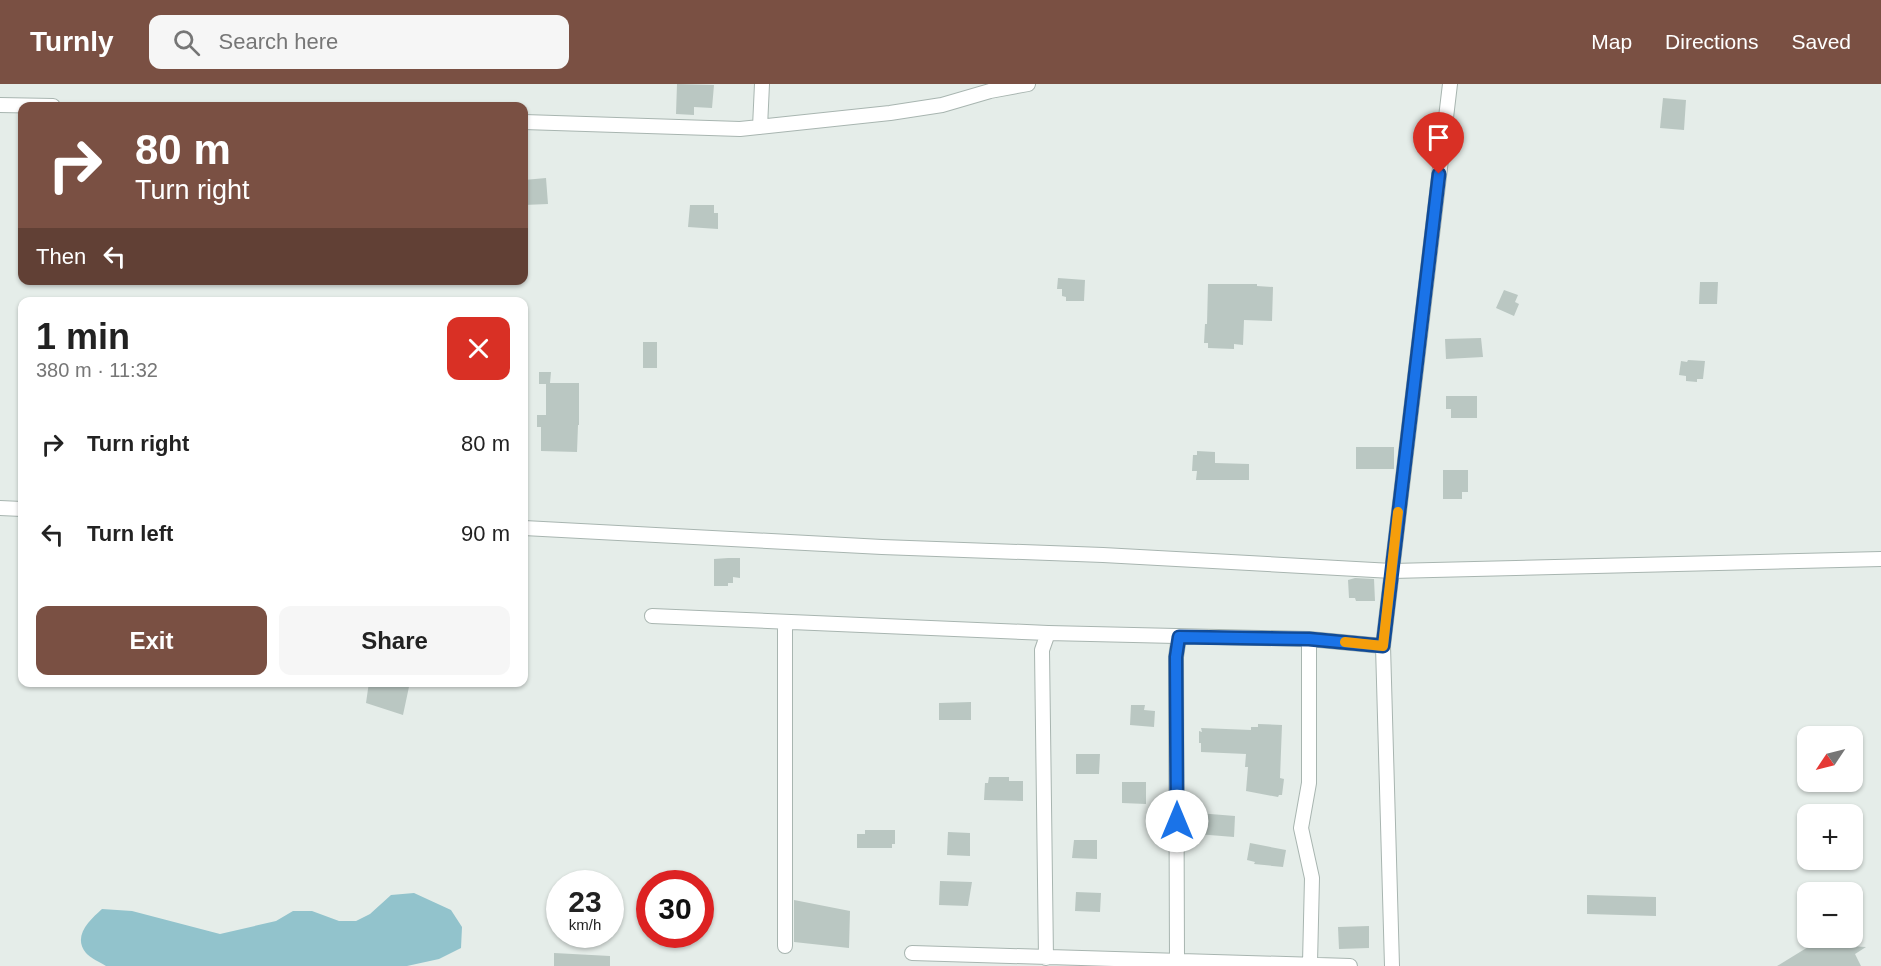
<!DOCTYPE html>
<meta charset="utf-8">
<style>
:root{--surface:#fff;--page:#f6f6f6;--text:#222;--muted:#767676;--accent:#7a5043}
body{margin:0;font-family:Helvetica,sans-serif;background:var(--page);color:var(--text);height:100vh;display:flex;flex-direction:column;font-size:22px;white-space:nowrap}
*{box-sizing:border-box;margin:0}
p{font-size:20px;color:var(--muted)}
.icon{flex:none;width:33px;height:33px;fill:none;stroke:currentColor;stroke-width:2;stroke-linecap:round;stroke-linejoin:round}
.map{position:relative;flex:1;overflow:hidden}
.drawer{position:absolute;left:18px;top:213px;width:510px;height:390px;display:flex;flex-direction:column;background:var(--surface);border-radius:12px;box-shadow:0 2px 4px #0004}
.drawer>*{flex:none}
.guide{position:absolute;left:18px;top:18px;width:510px;height:183px;border-radius:12px;box-shadow:0 2px 4px #0004;background:#7a5043;color:#fff;overflow:hidden}
.needle{width:39px;rotate:235deg}
.tools{position:absolute;left:1797px;top:642px;display:grid;gap:12px}
.tools a{display:grid;place-items:center;width:66px;height:66px;border-radius:12px;background:var(--surface);box-shadow:0 2px 4px #0004;font-size:30px}
.speed{position:absolute;left:546px;top:786px;display:flex;gap:12px;font-size:30px;font-weight:700;text-align:center}
.speed>*{display:grid;place-content:center;width:78px;height:78px;border-radius:50%;background:var(--surface);box-shadow:0 2px 4px #0004;line-height:1}
.speed small{font-size:15px;font-weight:400}
.speed .limit{border:9px solid #d22;background:#fff;color:#111}
.pin{position:absolute;display:grid;place-items:center;width:51px;height:51px;color:#fff;margin:-62px -26px;border-radius:50% 50% 50% 0;rotate:-45deg;box-shadow:0 0 6px #0007}
.pin .icon{rotate:45deg}
.me{position:absolute;width:66px;margin:-33px;rotate:0deg;stroke-linejoin:round;filter:drop-shadow(0 0 4px #0008)}
.turn{display:flex;align-items:center;gap:21px;height:126px;padding:0 18px;font-size:27px}
.turn .icon{width:78px;height:78px;stroke-width:2.5}
.turn b{display:block;font-size:42px;line-height:51px}
.then{display:flex;align-items:center;height:57px;padding:0 18px;background:#0003;gap:12px;font-size:22px}
.round{display:grid;place-items:center;flex:none;width:63px;height:63px;border-radius:12px;background:var(--page)}
.overview{display:flex;align-items:center;justify-content:space-between;height:102px;padding:0 18px}
h1{font-size:36px;font-weight:700;line-height:45px}
.primary-button{display:flex;gap:12px;margin-top:auto;padding:12px 18px}
.primary-button a{flex:1;height:69px;border-radius:12px;background:var(--accent);color:#fff;font-size:24px;font-weight:700;line-height:69px;text-align:center}
.primary-button a+a{background:var(--page);color:var(--text)}
ul{padding:0;list-style:none}
li{display:flex;align-items:center;gap:18px;height:90px;padding:0 18px}
li div{flex:1}
li b{display:block;font-size:22px}
li em{font-style:normal}
header{display:flex;align-items:center;gap:36px;box-sizing:border-box;height:84px;padding:0 30px;background:var(--accent);color:#fff}
header strong{font-size:28px}
nav{display:flex;gap:33px;margin-inline-start:auto;font-size:21px}
.search{width:420px;height:54px;background:var(--page);display:flex;align-items:center;gap:15px;box-sizing:border-box;padding:0 21px;border-radius:12px;color:var(--muted);font-size:22px}
.map>svg:first-child{display:block}
.water{fill:#92c3cc}
.building{fill:#bac7c2}
.lines{fill:none;stroke-linecap:round;stroke-linejoin:round}
.minor-casing{stroke:#a8b5b0;stroke-width:16}
.minor{stroke:#fff;stroke-width:14}
.route-casing{stroke:#114b97;stroke-width:15}
.route{stroke:#1a73e8;stroke-width:10}
.slow{stroke:#f59e0b;stroke-width:10}
</style>
<header>
<strong>Turnly</strong>
<div class="search"><svg class="icon" aria-label="search" viewBox="0 0 24 24"><circle cx="10" cy="10" r="6"/><path d="M15 15l6 6"/></svg>Search here</div>
<nav><a>Map</a><a>Directions</a><a>Saved</a></nav>
</header>
<div class="map">
<svg width="1881" height="882" viewBox="0 0 1881 882">
<rect width="100%" height="100%" fill="#e5ede9"/>
<!-- water -->
<path class="water" d="M414,809L451,826L462,843L461,864L439,875L407,882H106C100,878 90,874 86,869C72,852 90,836 102,825L132,827L220,850L276,837L293,827H312L339,837H356L370,830L391,811Z"/>
<!-- building -->
<path class="building" d="M677,0L714,1L712,24L694,23V31L676,30Z
M1663,14L1686,16L1684,46L1660,44Z
M546,94L548,120L524,121V96Z
M690,121H714V129H718V145L688,143Z
M1058,194L1085,196L1084,217H1066V213L1062,212V205H1057Z
M1700,198H1718L1717,220H1699Z
M1208,200H1257V202L1273,203L1272,237L1244,236L1243,261L1234,260V265L1208,264V259H1204L1205,240H1207Z
M1504,206L1518,211L1515,218L1519,220L1514,232L1496,224Z
M1481,254L1483,273L1446,275L1445,255Z
M643,258H657V284H643Z
M1688,276L1705,277L1703,295H1697V298L1686,297V292L1679,291L1681,277L1687,278Z
M539,288H551L550,299H579V341H578L577,368L541,367V343H537V331H546V300H539Z
M1446,312H1477V334H1451V325H1446Z
M1356,363H1394V385H1356Z
M1197,367L1215,368V379L1249,380V396H1196L1197,387H1192L1193,371H1197Z
M1443,386H1468V408H1462V415H1443Z
M728,474H740V494L733,493V499H728V502H714V475Z
M1355,494L1374,495L1375,517H1356L1355,514H1349L1348,496Z
M369,598H410L403,631L366,619Z
M971,618V636H939V619Z
M1131,621H1145L1144,626L1155,627L1154,643L1130,641Z
M1258,640L1282,641L1280,694L1284,695L1282,711H1279L1278,713L1246,707L1248,683H1245L1246,670L1201,668V659H1199V647L1202,648L1201,644L1251,646V643H1258Z
M1076,670H1100L1099,690H1076Z
M989,693H1009V697H1023V717L984,716L985,699H988Z
M1122,698H1146V720L1122,719Z
M1198,729L1235,732L1234,753L1197,750Z
M865,746H895V760H892V764H857V750H865Z
M948,748L970,749V772L947,771Z
M1074,756H1097V775L1072,774Z
M1250,759L1286,766L1283,783L1254,780L1255,778L1247,776Z
M940,797L972,798L968,822L939,821Z
M1076,808L1101,809L1100,828L1075,827Z
M1587,811L1656,813V832L1587,830Z
M794,816L850,827L849,864L794,858Z
M1369,842V864L1339,865L1338,843Z
M1809,854H1834L1840,864L1848,860L1850,862L1866,863L1855,870L1861,882H1777L1813,860Z
M554,869L610,872V882H554Z"/>
<g class="lines">
<!-- minor casing -->
<g class="minor-casing">
<path id="minor" d="M0,21L53,22
M524,38L740,45L890,29L942,21L990,7L1028,0
M760,43L762,0
M0,424L22,425
M524,444L882,463L1103,471L1392,487L1881,475
M652,532L1048,549L1309,555L1383,562
M785,538V862
M1309,555V699L1301,744L1312,794L1310,879
M912,869L1350,882
M1046,874L1042,566L1048,549
M1177,878L1176,573L1179,553
M1392,882L1383,562L1450,0"/>
</g>
<!-- minor -->
<use href="#minor" class="minor"/>
</g>
<g class="lines">
<!-- route casing -->
<g class="route-casing">
<path id="route" d="M1177,737L1176,573L1179,553L1309,555L1383,562L1439,90"/>
</g>
<!-- route -->
<use href="#route" class="route"/>
<!-- slow -->
<path class="slow" d="M1345,558L1383,562L1398,428"/>
</g>
</svg>
<div class="tools">
<a><svg class="needle" viewBox="-14 -14 28 28"><path d="M0-13l5 13h-10z" fill="#e53935"/><path d="M0 13l5-13h-10z" fill="#767676"/></svg></a>
<a>+</a>
<a>−</a>
</div>
<div class="speed"><div>23<small>km/h</small></div><div class="limit">30</div></div>
<div class="pin" style="left:1439px;top:90px;background:#d93025"><svg class="icon" aria-label="arrive" viewBox="0 0 24 24"><path d="M6 21V4h12l-3 4 3 4H6"/></svg></div>
<svg class="me" style="left:1177px;top:737px" viewBox="-20 -20 40 40"><circle r="19" fill="#fff"/><path d="M0-13L10 11 0 6-10 11z" fill="#1a73e8"/></svg>
<div class="guide">
<div class="turn"><svg class="icon" aria-label="right" viewBox="0 0 24 24"><path d="M7 20v-9h11M14 6l5 5-5 5"/></svg><div><b>80 m</b>Turn right</div></div>
<div class="then">Then<svg class="icon" aria-label="left" viewBox="0 0 24 24"><path d="M17 20v-9H6M10 6l-5 5 5 5"/></svg></div>
</div>
<section class="drawer">
<div class="overview"><div><h1>1 min</h1><p>380 m · 11:32</p></div><a class="round" style="background:#d93025;color:#fff"><svg class="icon" aria-label="close" viewBox="0 0 24 24"><path d="M6 6l12 12M18 6L6 18"/></svg></a></div>
<ul>
<li><svg class="icon" aria-label="right" viewBox="0 0 24 24"><path d="M7 20v-9h11M14 6l5 5-5 5"/></svg><div><b>Turn right</b></div><em>80 m</em></li>
<li><svg class="icon" aria-label="left" viewBox="0 0 24 24"><path d="M17 20v-9H6M10 6l-5 5 5 5"/></svg><div><b>Turn left</b></div><em>90 m</em></li>
</ul>
<div class="primary-button"><a>Exit</a><a>Share</a></div>
</section>
</div>
